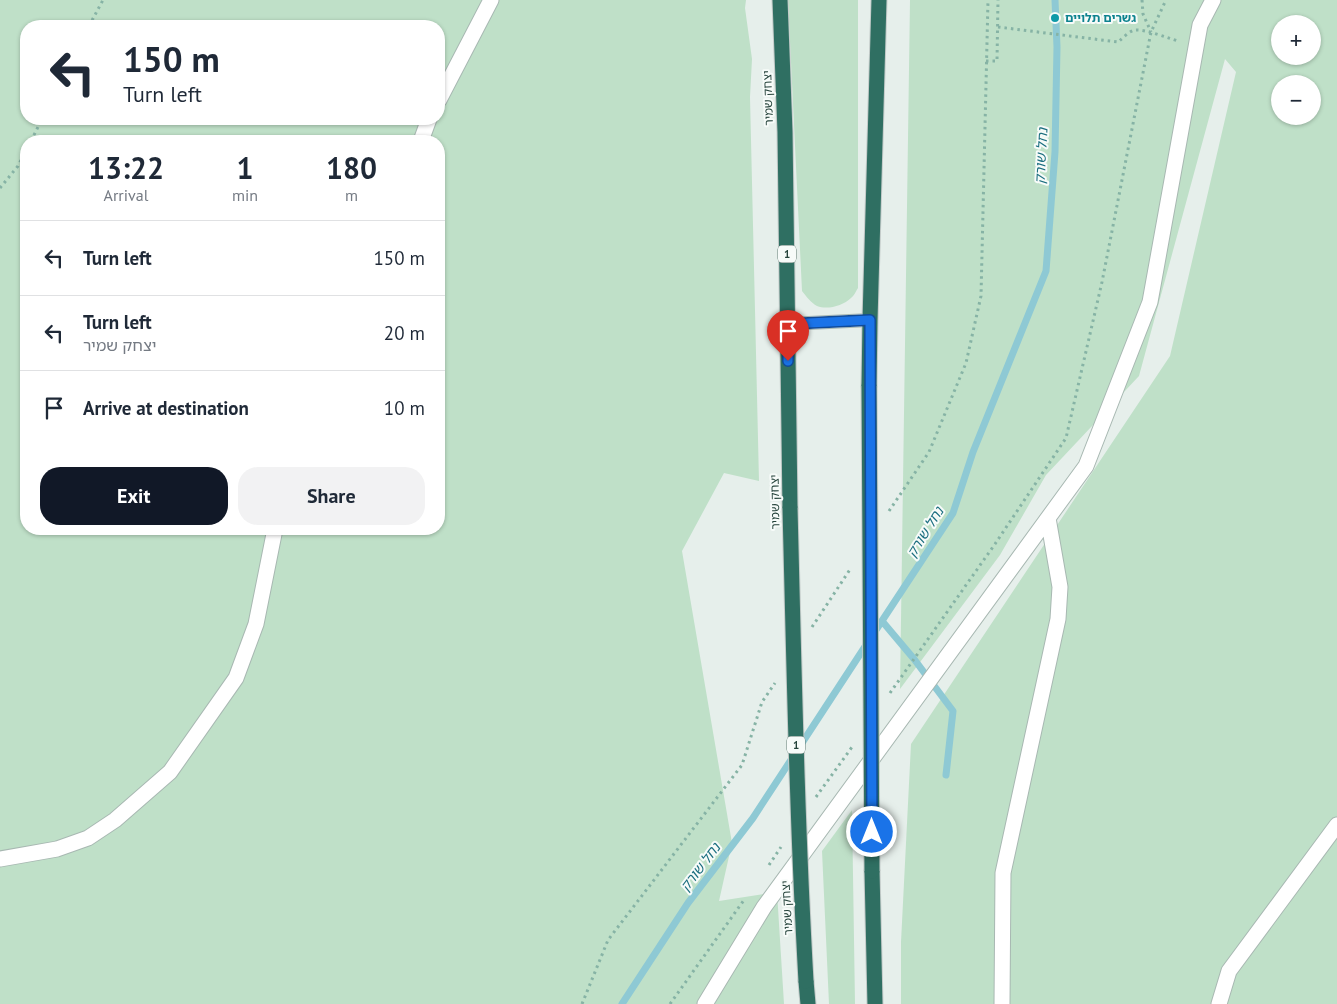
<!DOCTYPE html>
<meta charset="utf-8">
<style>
:root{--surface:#fff;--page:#f2f2f3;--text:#1f2937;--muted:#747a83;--line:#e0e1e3;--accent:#111827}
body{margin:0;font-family:"PT Sans","Noto Sans Hebrew",sans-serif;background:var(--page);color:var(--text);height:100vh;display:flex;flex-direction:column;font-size:19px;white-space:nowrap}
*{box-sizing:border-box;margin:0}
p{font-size:16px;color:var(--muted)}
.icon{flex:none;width:28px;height:28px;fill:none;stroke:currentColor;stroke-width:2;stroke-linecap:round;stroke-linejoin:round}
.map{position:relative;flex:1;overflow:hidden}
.drawer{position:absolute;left:20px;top:135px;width:425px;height:400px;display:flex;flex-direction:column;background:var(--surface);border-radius:20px;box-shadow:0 1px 4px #0004}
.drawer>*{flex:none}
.hud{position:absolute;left:20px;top:20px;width:425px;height:105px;border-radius:20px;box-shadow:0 1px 4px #0004;background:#fff;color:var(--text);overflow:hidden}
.buttons{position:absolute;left:1271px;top:15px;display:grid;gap:10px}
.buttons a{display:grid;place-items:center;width:50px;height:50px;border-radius:50%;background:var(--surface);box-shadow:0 1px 4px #0004;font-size:25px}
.pin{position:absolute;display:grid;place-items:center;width:42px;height:42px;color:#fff;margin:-51px -21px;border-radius:50% 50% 50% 0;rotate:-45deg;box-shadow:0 0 5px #0007}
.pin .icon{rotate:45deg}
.me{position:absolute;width:55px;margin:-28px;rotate:0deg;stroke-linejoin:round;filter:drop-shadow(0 0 4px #0008)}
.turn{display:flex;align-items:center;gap:18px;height:105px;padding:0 20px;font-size:22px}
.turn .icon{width:65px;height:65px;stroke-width:2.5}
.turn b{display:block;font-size:35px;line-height:42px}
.eta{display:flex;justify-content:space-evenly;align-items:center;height:85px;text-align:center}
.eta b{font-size:30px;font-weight:700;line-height:35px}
.cta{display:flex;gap:10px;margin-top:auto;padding:10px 20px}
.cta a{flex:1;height:58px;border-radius:20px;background:var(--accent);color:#fff;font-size:20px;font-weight:700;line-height:58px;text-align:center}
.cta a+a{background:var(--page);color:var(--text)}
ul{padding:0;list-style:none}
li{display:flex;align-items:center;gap:15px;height:75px;padding:0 20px;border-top:1px solid var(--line)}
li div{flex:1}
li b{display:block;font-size:19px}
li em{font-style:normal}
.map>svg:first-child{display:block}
.green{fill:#bfe0c8;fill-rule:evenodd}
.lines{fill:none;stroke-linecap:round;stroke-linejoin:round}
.stream{stroke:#8ec9d4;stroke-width:7}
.lane-casing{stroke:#a8b8b2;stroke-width:14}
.street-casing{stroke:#a8b8b2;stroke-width:17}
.highway-casing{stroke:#c2cac8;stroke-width:17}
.path{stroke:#86b3a5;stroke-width:3;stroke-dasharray:2.5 4;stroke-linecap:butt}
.lane{stroke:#fff;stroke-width:12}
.street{stroke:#fff;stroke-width:15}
.highway{stroke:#2f6f62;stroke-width:15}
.highway-bridge-casing{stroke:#c2cac8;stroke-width:17;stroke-linecap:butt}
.highway-bridge{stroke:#2f6f62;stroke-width:15}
.route-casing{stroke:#114b97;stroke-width:12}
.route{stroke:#1a73e8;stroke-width:9}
.culture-dot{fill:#0f9aa8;stroke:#f7fbf9;stroke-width:2}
.labels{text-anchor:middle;stroke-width:4;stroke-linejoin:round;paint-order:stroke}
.shield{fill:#f7fbf9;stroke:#637a73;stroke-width:1}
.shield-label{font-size:11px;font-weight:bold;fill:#24423a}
.culture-label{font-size:12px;font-weight:bold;fill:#0d838f;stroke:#f7fbf9;text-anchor:start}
.street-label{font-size:12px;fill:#24423a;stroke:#f7fbf9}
.water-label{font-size:14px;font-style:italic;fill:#1c6f80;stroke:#f7fbf9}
</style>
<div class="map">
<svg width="1337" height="1004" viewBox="0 0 1337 1004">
<rect width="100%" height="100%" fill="#e6efeb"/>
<!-- green -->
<path class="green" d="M0,0H746L745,8L752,59L750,97L759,481L724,473L682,551L732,843L719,901L777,892L784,1004H0ZM26,26H439V119H26ZM26,141H439V529H26Z
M788,0H858V288C856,291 854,296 851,298C843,306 827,310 817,306C811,303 806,296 802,291Z
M910,0H1337V1004H901V942L911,744L1170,356L1236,72L1225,59L1139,376L1046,475L1000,555L900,689ZM1280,24H1312V56H1280ZM1280,84H1312V116H1280Z
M852,810L855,1004H829L822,851Z"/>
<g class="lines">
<!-- stream -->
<path class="stream" d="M882,621L914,659L953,711L946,775
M874,633L953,513L973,452L1046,271L1055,152L1057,47L1055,0
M622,1004L688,903L753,818L868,642"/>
<!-- lane casing -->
<g class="lane-casing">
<path id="lane" d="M788,324L870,320"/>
</g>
<!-- street casing -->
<g class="street-casing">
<path id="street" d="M439,100L491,0
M421,141L429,119
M0,859L57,849L88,838L115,820L170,772L236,678L256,624L275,529
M705,1004L764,907L1086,466L1150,302L1200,25L1213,0
M1002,1004L1003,873L1058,619L1060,587L1048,518
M1219,1004L1229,971L1337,825"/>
</g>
<!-- highway casing -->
<g class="highway-casing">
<path id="highway" d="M780,0L785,132L790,508
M869,386L870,320L879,0
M872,871L875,1004
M806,981L808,1004"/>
</g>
<!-- path -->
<path class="path" d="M1142,0L1143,14L1151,32
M89,26L103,0
M998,27L1118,42C1123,38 1129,31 1135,30C1145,29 1168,38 1178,41
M986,61H997L998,0
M31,141L42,119
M0,188L18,166L26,150
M889,511L929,452L966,363L981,296L988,0
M812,627L851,568
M890,693L995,544L1066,438L1102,282L1151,32L1166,0
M816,797L852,747
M769,865L781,847
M582,1004L608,940L742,765L762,702L775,683
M670,1004L744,900"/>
<!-- lane -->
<use href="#lane" class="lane"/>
<!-- street -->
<use href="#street" class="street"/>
<!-- highway -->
<use href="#highway" class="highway"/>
<!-- highway-bridge casing -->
<g class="highway-bridge-casing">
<path id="highway-bridge" d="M869,386L872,871
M790,508C794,666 797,824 806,981"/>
</g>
<!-- highway-bridge -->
<use href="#highway-bridge" class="highway-bridge"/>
</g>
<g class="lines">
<!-- route casing -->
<g class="route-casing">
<path id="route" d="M788,361V324L870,320L872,832"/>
</g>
<!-- route -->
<use href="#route" class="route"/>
</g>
<!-- markers -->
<circle class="culture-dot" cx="1055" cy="18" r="5"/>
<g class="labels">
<!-- shield labels -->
<g class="shield">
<rect x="778" y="245.5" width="18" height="17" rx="4"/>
<rect x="787" y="736.5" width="18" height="17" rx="4"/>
</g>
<g class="shield-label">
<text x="787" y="258">1</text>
<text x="796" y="749">1</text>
</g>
<!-- culture labels -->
<g class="culture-label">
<text x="1065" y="22">גשרים תלויים</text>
</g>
<!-- street labels -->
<g class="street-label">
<text transform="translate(768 98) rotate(-92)" y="4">יצחק שמיר</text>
<text transform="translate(775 502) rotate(-91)" y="4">יצחק שמיר</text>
<text transform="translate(787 908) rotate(-93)" y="4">יצחק שמיר</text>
</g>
<!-- water labels -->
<g class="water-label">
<text transform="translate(1041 156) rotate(-87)" y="5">נחל שורק</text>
<text transform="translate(925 532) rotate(-58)" y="5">נחל שורק</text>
<text transform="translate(700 867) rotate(-53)" y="5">נחל שורק</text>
</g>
</g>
</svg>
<div class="buttons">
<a>+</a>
<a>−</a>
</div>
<div class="pin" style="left:788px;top:361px;background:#d93025"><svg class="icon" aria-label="arrive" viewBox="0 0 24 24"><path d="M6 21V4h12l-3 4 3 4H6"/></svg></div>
<svg class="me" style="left:872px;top:832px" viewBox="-20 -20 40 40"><circle r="17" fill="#1a73e8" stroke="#fff" stroke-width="3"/><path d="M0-11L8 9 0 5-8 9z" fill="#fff"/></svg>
<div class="hud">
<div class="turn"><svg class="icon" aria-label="left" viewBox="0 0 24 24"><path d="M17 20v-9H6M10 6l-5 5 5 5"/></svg><div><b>150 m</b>Turn left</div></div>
</div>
<section class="drawer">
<div class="eta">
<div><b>13:22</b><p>Arrival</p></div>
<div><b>1</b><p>min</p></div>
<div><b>180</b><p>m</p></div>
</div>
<ul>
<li><svg class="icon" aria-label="left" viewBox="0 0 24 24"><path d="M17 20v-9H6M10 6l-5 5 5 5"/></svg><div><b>Turn left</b></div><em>150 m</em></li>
<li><svg class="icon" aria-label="left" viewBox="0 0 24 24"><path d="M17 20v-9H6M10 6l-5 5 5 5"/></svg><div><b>Turn left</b><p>יצחק שמיר</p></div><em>20 m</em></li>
<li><svg class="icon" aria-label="arrive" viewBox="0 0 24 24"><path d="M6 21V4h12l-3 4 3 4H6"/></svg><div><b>Arrive at destination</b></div><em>10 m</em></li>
</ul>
<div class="cta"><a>Exit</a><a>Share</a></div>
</section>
</div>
